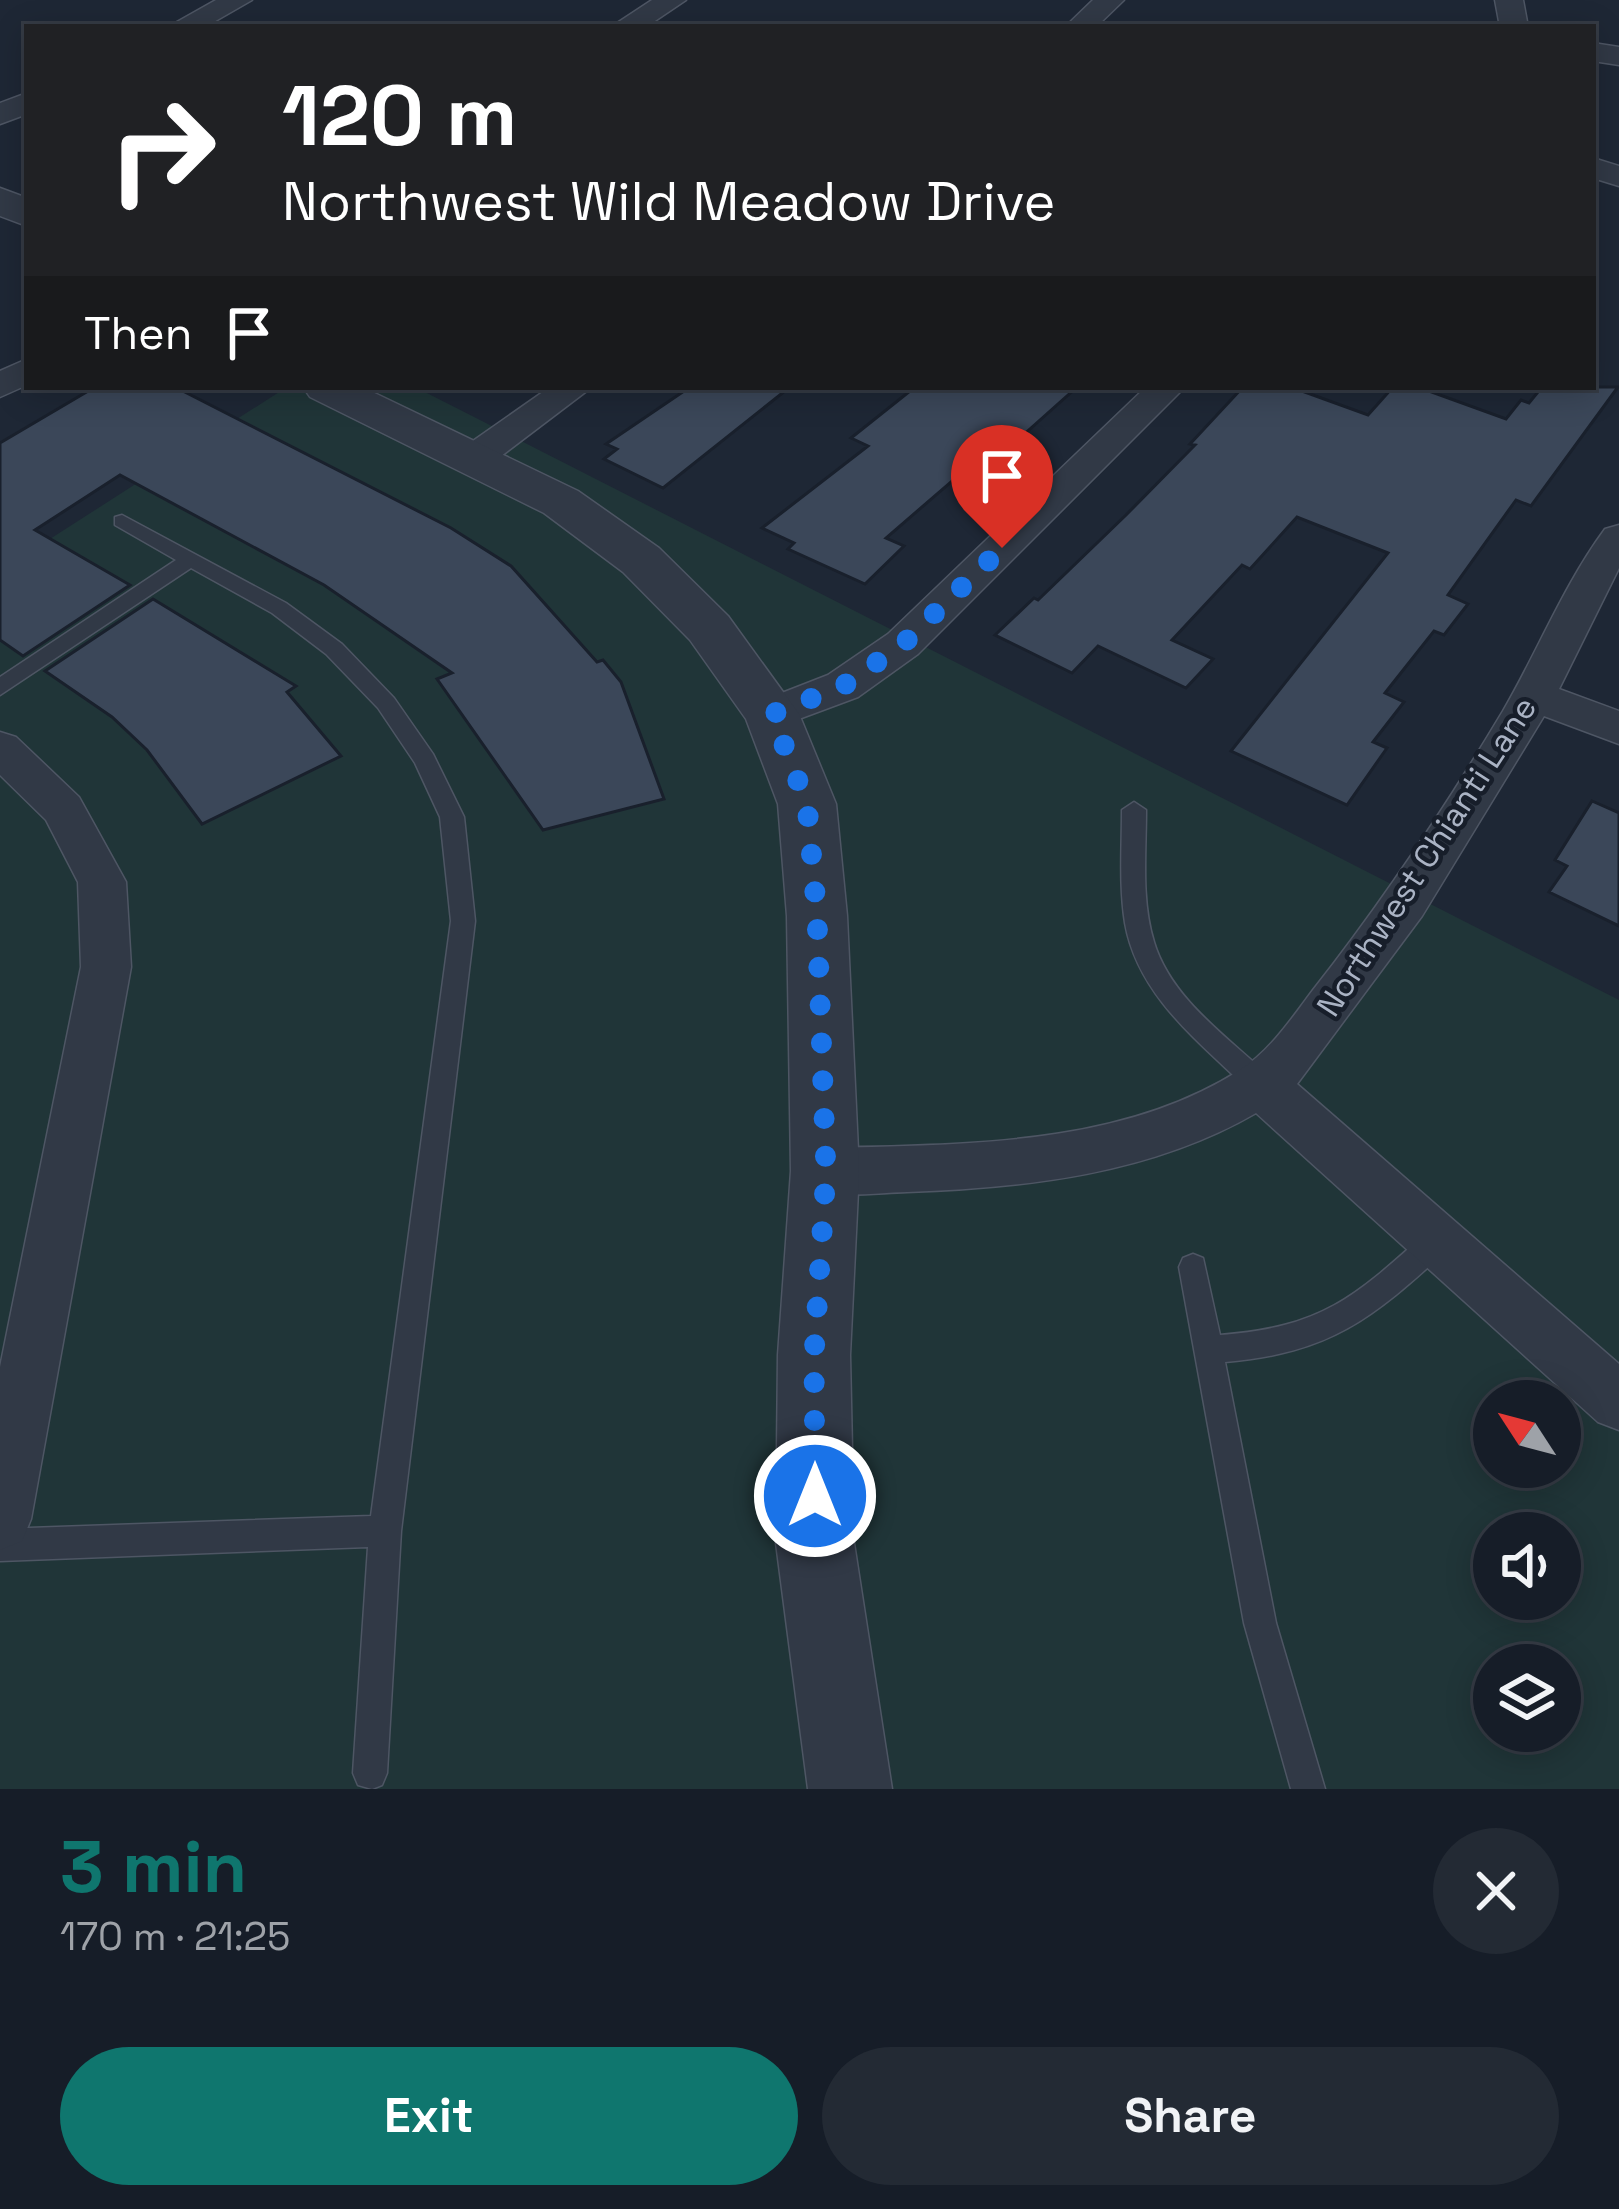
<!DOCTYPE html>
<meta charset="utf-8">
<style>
:root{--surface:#161d28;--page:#232a34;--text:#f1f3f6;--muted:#9ea2a8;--line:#353b45;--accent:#0f766e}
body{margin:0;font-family:"Space Grotesk",sans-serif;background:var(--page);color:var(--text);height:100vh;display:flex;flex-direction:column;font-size:45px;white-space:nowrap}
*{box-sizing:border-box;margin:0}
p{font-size:39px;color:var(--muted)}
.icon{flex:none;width:66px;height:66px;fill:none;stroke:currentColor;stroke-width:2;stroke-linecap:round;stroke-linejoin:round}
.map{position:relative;height:1789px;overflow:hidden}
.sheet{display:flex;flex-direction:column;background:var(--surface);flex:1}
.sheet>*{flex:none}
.top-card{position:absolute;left:24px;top:24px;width:1572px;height:366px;border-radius:0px;box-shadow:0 6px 30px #0003,0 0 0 3px var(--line);background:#202124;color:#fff;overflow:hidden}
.needle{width:78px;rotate:306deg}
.fabs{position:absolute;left:1473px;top:1380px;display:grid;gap:24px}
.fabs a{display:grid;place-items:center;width:108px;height:108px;border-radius:50%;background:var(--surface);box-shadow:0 6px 30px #0003,0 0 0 3px var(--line);font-size:60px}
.pin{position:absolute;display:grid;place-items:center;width:102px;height:102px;color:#fff;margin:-123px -51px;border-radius:50% 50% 50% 0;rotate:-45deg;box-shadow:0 0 12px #0007}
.pin .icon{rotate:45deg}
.me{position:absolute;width:132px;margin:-66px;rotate:0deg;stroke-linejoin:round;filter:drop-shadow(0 0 9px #0008)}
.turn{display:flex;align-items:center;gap:42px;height:252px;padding:0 60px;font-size:54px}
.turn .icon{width:156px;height:156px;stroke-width:2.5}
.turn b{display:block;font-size:84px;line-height:102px}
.then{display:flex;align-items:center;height:114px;padding:0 60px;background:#0003;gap:24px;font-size:45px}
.round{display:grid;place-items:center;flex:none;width:126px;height:126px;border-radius:63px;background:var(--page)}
.headline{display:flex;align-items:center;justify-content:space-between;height:204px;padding:0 60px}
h1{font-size:72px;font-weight:700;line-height:90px;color:var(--accent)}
.button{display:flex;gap:24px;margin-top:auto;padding:24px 60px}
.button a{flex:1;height:138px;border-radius:72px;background:var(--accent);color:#fff;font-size:48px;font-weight:700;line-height:138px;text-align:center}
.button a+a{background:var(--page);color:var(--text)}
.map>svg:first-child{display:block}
.green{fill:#203538;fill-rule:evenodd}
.building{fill:#3b4759;stroke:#19202c;stroke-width:3}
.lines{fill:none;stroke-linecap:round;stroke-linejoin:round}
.service-casing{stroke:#4e5664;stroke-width:3}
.minor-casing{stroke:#4e5664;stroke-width:3}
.tertiary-casing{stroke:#4e5664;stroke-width:3}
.service{fill:#313946;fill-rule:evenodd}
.minor{fill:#313946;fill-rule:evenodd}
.tertiary{fill:#313946;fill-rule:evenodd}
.route{stroke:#1a73e8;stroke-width:21;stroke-dasharray:0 37.8}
.labels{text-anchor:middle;stroke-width:9;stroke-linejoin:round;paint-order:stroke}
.street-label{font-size:33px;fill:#aab3c4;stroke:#171e2a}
</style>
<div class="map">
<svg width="1619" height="1789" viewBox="0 0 1619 1789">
<rect width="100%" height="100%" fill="#1e2735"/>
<!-- green -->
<path class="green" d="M287,387H415L1619,1000V1789H0V571ZM1494,1401H1560V1467H1494ZM1494,1533H1560V1599H1494ZM1494,1665H1560V1731H1494Z"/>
<!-- building -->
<path class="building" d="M95,387H175L451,528L511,566L597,662L603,660L621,682L664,799L543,830L437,679L452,673L324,585L120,475L35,530L130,585L23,656L0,640V443Z
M690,387H790L663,488L604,459L617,449L606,444Z
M915,387H1077L992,463L980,457L886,538L904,546L865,584L788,549L794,543L762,528L868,446L851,438Z
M1243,387H1291L1368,415L1393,387H1418L1506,419L1521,400L1529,403L1542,387H1618L1531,506L1516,500L1448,595L1468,604L1444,635L1434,631L1385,693L1404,702L1373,742L1387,748L1347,805L1231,751L1388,553L1297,517L1250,569L1242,565L1172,640L1213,659L1186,688L1098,646L1072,673L995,635L1034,598L1038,600L1126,515L1195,445L1190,444Z
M153,599L296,686L287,692L341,756L202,824L147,750L112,717L45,671Z
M1592,801L1619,813V926L1549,892L1567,866L1555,860Z"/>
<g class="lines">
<!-- service casing -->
<g class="service-casing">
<path id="service" d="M122,515L286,603L342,644L394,698L433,754L464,817L475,921L401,1531L387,1773L382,1785L372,1789L358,1785L353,1773L368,1547L0,1561V1529L371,1516L451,921L440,817L415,763L378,708L326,654L272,613L191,568L0,695V677L176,560L115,525V517Z
M1134,802L1146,810C1146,854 1141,900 1154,942C1171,999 1229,1038 1270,1077L1274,1085L1270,1093L1261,1096L1252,1093C1201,1043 1138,997 1125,923C1119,886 1122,847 1122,810Z
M1437,1229L1447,1232L1451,1241L1447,1250C1372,1319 1330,1353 1225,1362L1276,1623L1325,1789H1291L1244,1623L1179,1267L1183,1258L1193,1254L1203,1258L1220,1335C1322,1327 1354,1298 1427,1232Z"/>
</g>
<!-- minor casing -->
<g class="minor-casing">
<path id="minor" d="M216,0H252L205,27H168Z
M652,0H686L646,27H611Z
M1093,0H1124L1096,27H1065Z
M1495,0H1523L1528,27H1500Z
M1593,43L1619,47V65L1593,61Z
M27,93V114L0,124V103Z
M1593,158L1619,166V186L1593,178Z
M27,359V385L0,397V371Z
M550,387H592L488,466H460L455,458L460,450Z
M1146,387H1185L918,654L858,697L772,729L756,725L750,714L756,703L828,675L888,634Z
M1619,525V568L1559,689L1619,711V744L1544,716L1422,916L1297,1084L1619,1364V1430L1598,1422L1256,1113C1151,1174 1026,1188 907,1192C873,1193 838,1199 806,1188L798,1171L806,1154L825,1148C964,1144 1119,1147 1240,1070C1270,1051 1292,1018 1313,990C1383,901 1445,808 1503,711C1538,651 1563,586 1605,529Z
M0,732L16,737L79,797L126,882L131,967L31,1519L22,1541L0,1550V1367L81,967L78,882L46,820L0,775Z"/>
</g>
<!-- tertiary casing -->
<g class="tertiary-casing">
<path id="tertiary" d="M0,188L27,198V226L0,216Z
M303,387H362L578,491L659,548L728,616L799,714L836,804L847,916L859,1171L850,1355L854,1543L892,1789H808L776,1543L778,1355L791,1171L787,916L778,804L746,719L690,640L623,572L544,513L310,397Z"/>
</g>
<!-- service -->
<use href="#service" class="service"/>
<!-- minor -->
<use href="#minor" class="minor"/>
<!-- tertiary -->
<use href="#tertiary" class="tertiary"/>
</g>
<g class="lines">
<!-- route -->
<path class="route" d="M815,1496L814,1355L826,1172L817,916L807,804L772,714L843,686L903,644L1002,548"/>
</g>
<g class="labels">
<!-- street labels -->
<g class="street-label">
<text transform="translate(1426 856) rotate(-57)" y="12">Northwest Chianti Lane</text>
</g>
</g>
</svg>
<div class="fabs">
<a><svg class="needle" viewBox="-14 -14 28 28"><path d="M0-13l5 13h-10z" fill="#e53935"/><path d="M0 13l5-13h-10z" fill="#9ea2a8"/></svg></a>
<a><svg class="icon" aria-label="sound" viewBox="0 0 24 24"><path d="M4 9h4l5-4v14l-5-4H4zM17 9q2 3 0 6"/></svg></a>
<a><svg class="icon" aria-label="layers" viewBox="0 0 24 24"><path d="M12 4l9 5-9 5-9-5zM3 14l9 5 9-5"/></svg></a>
</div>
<div class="pin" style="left:1002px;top:548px;background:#d93025"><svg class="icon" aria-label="arrive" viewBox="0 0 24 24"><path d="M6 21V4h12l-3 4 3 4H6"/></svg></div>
<svg class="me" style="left:815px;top:1496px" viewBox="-20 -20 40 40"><circle r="17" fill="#1a73e8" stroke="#fff" stroke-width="3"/><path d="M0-11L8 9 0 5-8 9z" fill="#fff"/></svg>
<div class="top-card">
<div class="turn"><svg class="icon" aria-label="right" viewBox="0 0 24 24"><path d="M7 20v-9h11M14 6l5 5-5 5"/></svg><div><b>120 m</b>Northwest Wild Meadow Drive</div></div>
<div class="then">Then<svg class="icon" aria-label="arrive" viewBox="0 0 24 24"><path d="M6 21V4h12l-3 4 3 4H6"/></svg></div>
</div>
</div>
<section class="sheet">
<div class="headline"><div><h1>3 min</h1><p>170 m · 21:25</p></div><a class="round"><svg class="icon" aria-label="close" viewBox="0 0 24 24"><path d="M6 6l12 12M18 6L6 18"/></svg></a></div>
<div class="button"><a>Exit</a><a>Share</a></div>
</section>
